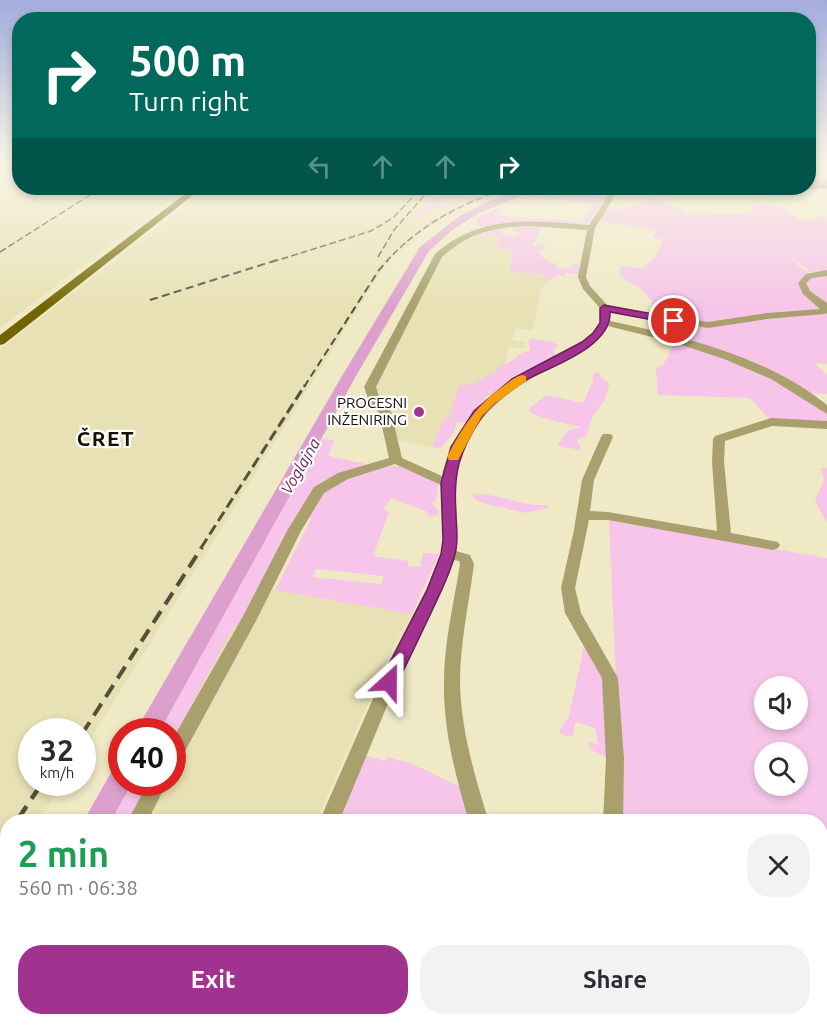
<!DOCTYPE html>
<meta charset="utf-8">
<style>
:root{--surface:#fff;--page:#f2f2f3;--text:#2b2b33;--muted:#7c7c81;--accent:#a2328f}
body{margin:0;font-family:Ubuntu,sans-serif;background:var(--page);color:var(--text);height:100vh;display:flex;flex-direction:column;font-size:22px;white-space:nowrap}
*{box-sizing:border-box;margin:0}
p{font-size:20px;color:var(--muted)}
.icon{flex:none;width:33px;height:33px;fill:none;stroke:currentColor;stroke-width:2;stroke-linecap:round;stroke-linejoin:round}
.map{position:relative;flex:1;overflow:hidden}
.details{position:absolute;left:0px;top:814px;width:828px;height:212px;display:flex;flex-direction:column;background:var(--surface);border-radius:24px 24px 0 0;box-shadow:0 3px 9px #0003}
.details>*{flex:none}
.hud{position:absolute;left:12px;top:12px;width:804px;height:183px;border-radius:24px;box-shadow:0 3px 9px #0003;background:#00695c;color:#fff;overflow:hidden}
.buttons{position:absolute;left:754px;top:676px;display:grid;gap:12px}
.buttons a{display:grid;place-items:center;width:54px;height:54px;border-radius:50%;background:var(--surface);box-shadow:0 3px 9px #0003;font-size:30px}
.speed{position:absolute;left:18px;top:718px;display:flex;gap:12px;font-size:30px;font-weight:700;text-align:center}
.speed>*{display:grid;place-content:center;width:78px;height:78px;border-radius:50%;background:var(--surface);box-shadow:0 3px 9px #0003;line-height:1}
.speed small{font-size:15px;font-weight:400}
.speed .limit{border:9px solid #d22;background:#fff;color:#111}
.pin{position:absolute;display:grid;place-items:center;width:51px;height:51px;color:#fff;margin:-26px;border:3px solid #fff;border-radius:50%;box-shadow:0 2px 6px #0007}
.me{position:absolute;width:66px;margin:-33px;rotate:24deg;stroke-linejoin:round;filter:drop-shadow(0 0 4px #0008)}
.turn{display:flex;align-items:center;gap:21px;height:126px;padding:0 18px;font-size:27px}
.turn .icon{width:78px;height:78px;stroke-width:2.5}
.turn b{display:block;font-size:42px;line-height:51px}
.lanes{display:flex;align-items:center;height:57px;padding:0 18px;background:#0003;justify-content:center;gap:30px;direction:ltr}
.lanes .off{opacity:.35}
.round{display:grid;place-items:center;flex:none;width:63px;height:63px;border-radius:24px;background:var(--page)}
.headline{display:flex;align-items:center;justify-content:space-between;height:102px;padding:0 18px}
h1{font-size:36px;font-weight:700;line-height:45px;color:#1e9e55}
.action{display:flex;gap:12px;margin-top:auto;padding:12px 18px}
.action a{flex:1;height:69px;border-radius:24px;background:var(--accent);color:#fff;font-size:24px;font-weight:700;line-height:69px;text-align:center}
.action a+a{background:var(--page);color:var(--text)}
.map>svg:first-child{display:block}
.built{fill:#e8e1b5}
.green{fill:#f6c5e9;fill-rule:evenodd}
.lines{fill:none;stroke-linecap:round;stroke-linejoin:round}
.river{fill:#dda0ce;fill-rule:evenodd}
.minor{fill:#a9a06e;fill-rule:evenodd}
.major{fill:#726400;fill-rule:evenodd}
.rail-far4{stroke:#54503d;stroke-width:1.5;stroke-dasharray:7 3;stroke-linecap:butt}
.rail-far3{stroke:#54503d;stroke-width:2;stroke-dasharray:8 4.5;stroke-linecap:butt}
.rail-far2{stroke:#54503d;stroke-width:3;stroke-dasharray:11 5;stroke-linecap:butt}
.rail-far1{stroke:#54503d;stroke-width:4;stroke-dasharray:14 8;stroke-linecap:butt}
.rail{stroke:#54503d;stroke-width:4.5;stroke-dasharray:19 9;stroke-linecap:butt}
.route{fill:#a2328f;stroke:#69205d;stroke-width:1.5}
.slow{fill:#f59e0b}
.poi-dot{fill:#a2328f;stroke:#fff;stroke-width:2}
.labels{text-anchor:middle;stroke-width:4.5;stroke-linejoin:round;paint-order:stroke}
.poi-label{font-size:15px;fill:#141105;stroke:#fff;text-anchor:end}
.water-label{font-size:16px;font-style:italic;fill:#6b245e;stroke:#fff}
.district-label{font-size:21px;font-weight:bold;letter-spacing:1.5px;fill:#141105;stroke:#fff}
</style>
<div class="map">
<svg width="827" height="1025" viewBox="0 0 827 1025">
<rect width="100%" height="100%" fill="#efe9c5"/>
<!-- built -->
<path class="built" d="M19,174L20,188H186L0,328V178Z
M209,188H443L427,203L440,206L473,195L483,199L432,225L385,265L83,751L82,732H32V783H62L38,822H8L7,870L0,881V349Z
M476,233L501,235L513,250L548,281L541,289L533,330L516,329L512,340L525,342L524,348L509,347L505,366L478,385L470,386L450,414H454L453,417H445L432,447L395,440L390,411L375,393L376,388L443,256L451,247Z
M261,587L412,614L389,656L316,822H127L148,783H172L173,739L233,628L243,621Z
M57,1019H228L226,1025H72L57,1021Z"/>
<!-- green -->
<path class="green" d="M443,188H465L483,192L449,202L405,225Z
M543,188H613L588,223L584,225L504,223L477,227L476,221L480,216L528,196L512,197ZM533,196V197L594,204L581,222L493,215L505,206Z
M659,196L658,199C666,208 677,204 685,213L739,214L754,211L751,206C759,205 767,203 776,205C793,210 795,224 816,220L819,216L827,219V272H811L789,255L801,268L809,272L799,282L824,310L707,324L657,317L661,311L637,285H633L619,274L621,266L643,268L657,254L663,239L653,237L657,230L599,221L606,210L624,209Z
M514,226H543L532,246L541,244L546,248L538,252L549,263H556V268L571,269L572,264L579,265V274L565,273V277L557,275L548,281L544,278L543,274L510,272L513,250L496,248L501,236L476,233L504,227L502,235L517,236L519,232L513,231Z
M827,274V305L804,287L805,280Z
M827,311V364L814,363L827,375V394L809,393L797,386L671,339L681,323L689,324Z
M532,339L550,341L558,345L553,351L557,357L512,377L503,388L485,397L486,401L466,423L457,422L453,434L440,448L432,447L445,417H453V414L450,413L459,385C482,387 481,374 496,373L499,366C511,365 516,354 528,351L530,349L528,340Z
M674,344L700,349L785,385L827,414V423L771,421L750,398L658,395L656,368L663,365Z
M595,373H600L601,378L609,382V385L604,402L593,415L586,436L578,439L577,443L581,445L580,450L557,446L567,431L580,427L539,417L529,411L530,408L546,395L583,403L593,381V375Z
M322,439L334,440L328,456L366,464L323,481L312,490L243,621L233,628L173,739L172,732H155Z
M387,466H405L438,482L436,502H433V506L436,507L439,514L429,517L426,511L391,498L383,509L389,512L373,556L408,561V566L420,567L423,553L439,554L412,614L275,590L311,519L309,516L324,491L348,477ZM316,569L383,576H384L381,584L313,577Z
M821,468H827V523L815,501L824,480Z
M473,494C499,493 522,507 547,505L548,508L526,513L482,503L473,498Z
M609,520L827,558V1025H617V1018H820V822H622ZM765,687H798V720H765ZM765,753H798V786H765Z
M585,642L604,677L609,759L590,749L588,741L598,745L595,728L575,722L573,735L568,737L559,732L569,716Z
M365,756L386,761L387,757L413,764L462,788L472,822H407L404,819L400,822H340Z
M127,783H148L127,822H106Z
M342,1018H474L479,1025H341Z
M257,1019H312L311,1025H255Z"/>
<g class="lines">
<!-- river -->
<path class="river" d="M827,179V185L808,186V180Z
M528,188H541L479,213L452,230L429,251L356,376L159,732H135L342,376L420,247L458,217L487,202Z
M122,766V783H132L110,822H83L113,769Z
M8,957V996L0,999V960Z"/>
<!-- minor -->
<path class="minor" d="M808,185H827V189L702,190L698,188H808Z
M613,188H629L653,192L649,194L618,190L595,228L586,277L590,286L608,306L708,322L767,313L820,309L803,294L798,283L806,274L827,270V276L812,278L806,283L810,291L827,303V313L824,314L767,319L708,328L610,312V321C685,337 766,356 827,405V414L771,379L724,359L676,343L608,326C595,345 576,353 557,364C510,389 471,415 456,469C449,495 459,524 456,551L470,555L474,564C469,603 460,643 460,683C461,731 475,777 489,822H469C456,777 443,730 444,682C444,642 454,603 460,564L459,561L453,560L442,590L406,660L339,822H319L390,660L426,590L441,554L443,540L441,485L395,464L348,479L324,493L301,531L257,619L178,764L172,766V740L242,618L287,531L314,487L338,473L389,458L379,413L369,401L364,387L435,254C481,213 532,221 589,225ZM530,226L587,230L578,277L583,289L600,308C600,313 601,319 600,322C594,346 531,366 511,380C478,402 450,436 442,476L402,458L391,412L380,400L376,387L442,257C470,232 493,227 530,226Z
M771,418L827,421V429L772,426L725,441L724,462L731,533L778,542L780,545L778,548L773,550L608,520H589L575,588L581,613L618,678L624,759L623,822H603L606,759L602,678L565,613L561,588L574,530L582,480L601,437L603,434H611L613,437L594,480L590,511L608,512L717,531L712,462L713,439L715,436Z
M148,783H167L147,822H127Z
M35,1018H59V1025H35Z
M235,1018H259L257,1025H233Z
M596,1018H620L619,1025H595Z"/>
<!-- major -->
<path class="major" d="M193,188H202L4,344L0,345V335Z"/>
<!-- rail-far4 -->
<path class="rail-far4" d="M0,169L20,164
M0,252L101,188
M378,257L394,230L431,188
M272,262L371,231L393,218L421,188
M386,262C419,225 462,203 508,188"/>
<!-- rail-far3 -->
<path class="rail-far3" d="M150,300L277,260
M304,387L379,270L388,260"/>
<!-- rail-far2 -->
<path class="rail-far2" d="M201,548L305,385"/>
<!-- rail-far1 -->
<path class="rail-far1" d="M82,734L202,547"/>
<!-- rail -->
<path class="rail" d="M16,822L42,783
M0,847L8,835
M0,863L8,852"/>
</g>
<!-- sky -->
<linearGradient id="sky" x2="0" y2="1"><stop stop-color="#a3acde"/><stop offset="0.53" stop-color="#f8f5e5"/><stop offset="1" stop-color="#f8f5e5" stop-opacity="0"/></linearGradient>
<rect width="827" height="308" fill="url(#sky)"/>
<!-- route -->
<path class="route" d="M604,305L674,318L679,321L674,324L610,312C612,348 548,367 522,382C509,390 489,406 481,418C459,452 453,473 456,513C456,526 459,540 455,554C450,575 438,597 429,617C418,640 407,664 395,687L389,689L383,687L380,682L427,590L441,554L443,540L441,483L451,447L474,411L512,379L582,342L593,333L600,323V308Z"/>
<!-- slow -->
<path class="slow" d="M522,375L526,376V381L495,403L482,416L458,460H449L447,457C462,428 475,407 502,387C508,383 514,377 522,375Z"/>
<!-- markers -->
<circle class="poi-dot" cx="419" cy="412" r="6"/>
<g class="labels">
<!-- poi labels -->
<g class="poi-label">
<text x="407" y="408">PROCESNI<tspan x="407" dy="17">INŽENIRING</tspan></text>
</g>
<!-- water labels -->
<g class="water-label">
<text transform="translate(300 466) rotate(-60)" y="6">Voglajna</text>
</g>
<!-- district labels -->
<g class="district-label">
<text x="106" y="446">ČRET</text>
</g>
</g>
</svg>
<div class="buttons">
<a><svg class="icon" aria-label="sound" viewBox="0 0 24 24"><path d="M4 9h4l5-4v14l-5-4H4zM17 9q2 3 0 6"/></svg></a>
<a><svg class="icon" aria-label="search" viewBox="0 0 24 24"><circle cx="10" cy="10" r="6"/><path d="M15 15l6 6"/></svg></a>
</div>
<div class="speed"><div>32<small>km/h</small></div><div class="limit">40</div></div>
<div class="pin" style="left:674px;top:321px;background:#d93025"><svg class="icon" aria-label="arrive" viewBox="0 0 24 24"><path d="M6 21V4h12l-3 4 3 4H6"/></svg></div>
<svg class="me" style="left:389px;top:682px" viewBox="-20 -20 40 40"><path d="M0-17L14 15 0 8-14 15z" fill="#a2328f" stroke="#fff" stroke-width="4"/></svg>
<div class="hud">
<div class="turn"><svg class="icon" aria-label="right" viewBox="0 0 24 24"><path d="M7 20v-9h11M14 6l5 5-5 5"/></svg><div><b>500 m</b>Turn right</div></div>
<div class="lanes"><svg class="icon off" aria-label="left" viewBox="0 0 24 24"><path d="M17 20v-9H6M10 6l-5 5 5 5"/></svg><svg class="icon off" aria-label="ahead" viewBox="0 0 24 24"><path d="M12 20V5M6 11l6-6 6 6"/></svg><svg class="icon off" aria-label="ahead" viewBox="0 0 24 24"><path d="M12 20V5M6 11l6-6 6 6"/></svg><svg class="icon" aria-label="right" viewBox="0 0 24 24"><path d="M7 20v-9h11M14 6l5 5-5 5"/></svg></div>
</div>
<section class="details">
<div class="headline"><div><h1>2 min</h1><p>560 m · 06:38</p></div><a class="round"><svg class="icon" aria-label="close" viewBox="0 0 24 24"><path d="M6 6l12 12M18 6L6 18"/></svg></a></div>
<div class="action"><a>Exit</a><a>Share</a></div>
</section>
</div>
